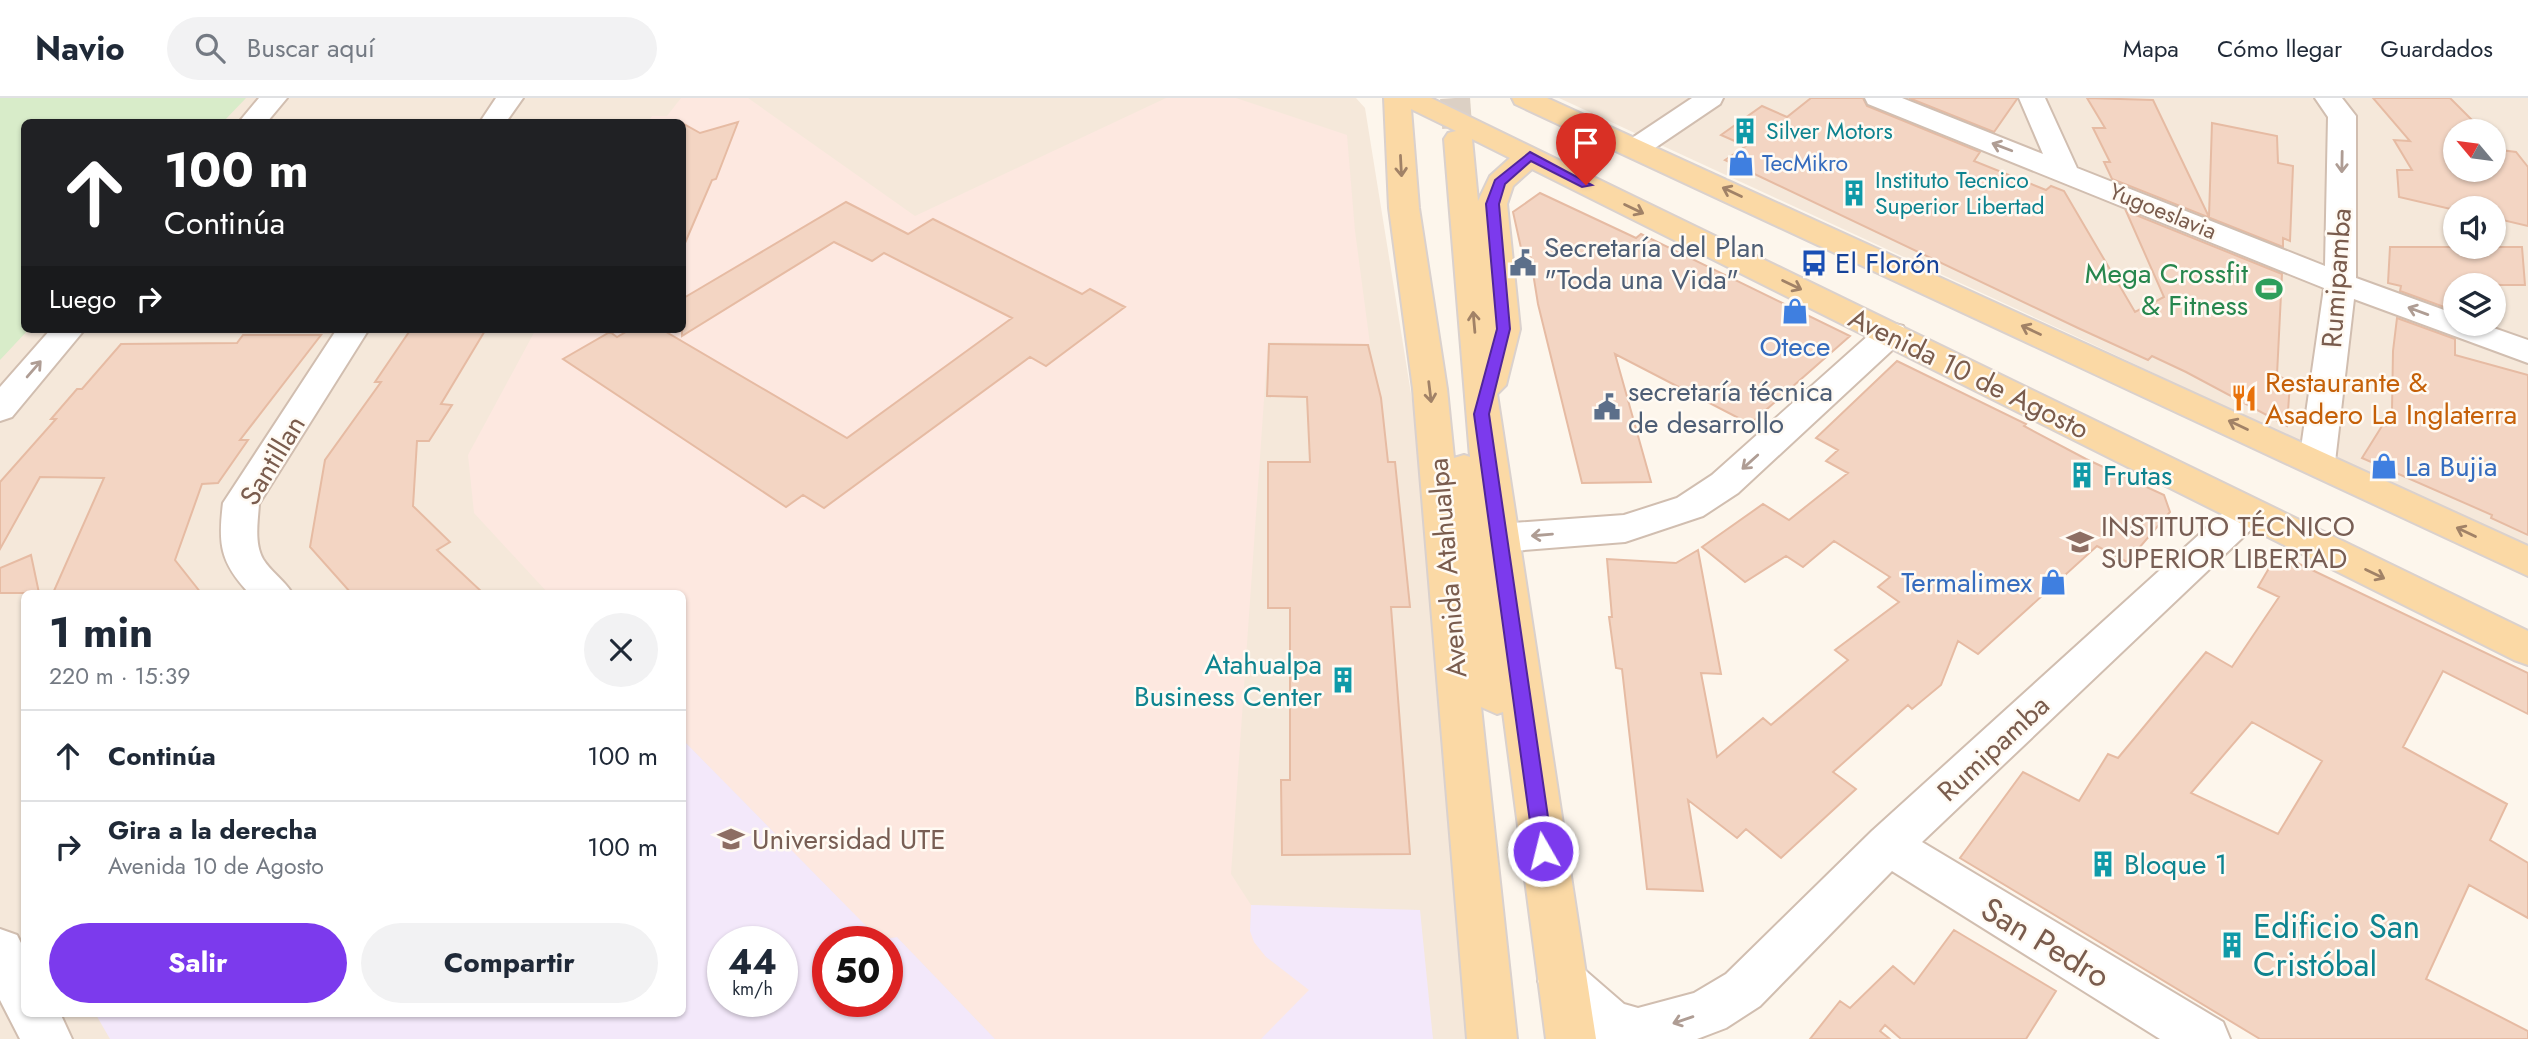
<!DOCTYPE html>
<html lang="es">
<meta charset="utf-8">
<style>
:root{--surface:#fff;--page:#f2f2f3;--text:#1f2937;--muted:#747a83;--line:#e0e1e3;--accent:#7c3aed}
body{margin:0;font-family:Jost,sans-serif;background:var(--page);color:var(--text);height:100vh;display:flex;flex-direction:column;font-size:26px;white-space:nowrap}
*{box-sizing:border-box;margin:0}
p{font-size:23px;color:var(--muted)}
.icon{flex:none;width:38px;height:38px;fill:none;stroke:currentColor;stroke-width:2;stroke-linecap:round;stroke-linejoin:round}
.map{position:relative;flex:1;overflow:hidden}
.panel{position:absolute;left:21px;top:492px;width:665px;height:427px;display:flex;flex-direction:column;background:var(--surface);border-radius:10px;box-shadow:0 2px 5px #0004}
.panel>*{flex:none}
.hud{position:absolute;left:21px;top:21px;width:665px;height:214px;border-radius:10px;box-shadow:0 2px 5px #0004;background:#202124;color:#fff;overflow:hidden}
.needle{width:46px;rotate:299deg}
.buttons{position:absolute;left:2443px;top:21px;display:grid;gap:14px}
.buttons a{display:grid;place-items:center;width:63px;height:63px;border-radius:50%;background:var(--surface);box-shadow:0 2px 5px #0004;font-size:35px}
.speed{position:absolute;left:707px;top:828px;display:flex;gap:14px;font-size:35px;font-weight:700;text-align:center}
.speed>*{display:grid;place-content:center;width:91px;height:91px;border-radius:50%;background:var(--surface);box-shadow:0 2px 5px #0004;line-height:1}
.speed small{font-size:18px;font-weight:400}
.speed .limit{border:10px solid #d22;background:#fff;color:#111}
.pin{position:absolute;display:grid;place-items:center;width:60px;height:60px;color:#fff;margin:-72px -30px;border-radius:50% 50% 50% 0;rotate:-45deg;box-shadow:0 0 7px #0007}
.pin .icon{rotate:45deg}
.me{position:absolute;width:77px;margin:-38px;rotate:352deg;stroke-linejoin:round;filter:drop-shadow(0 0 5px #0008)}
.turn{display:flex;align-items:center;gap:24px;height:147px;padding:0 28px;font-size:32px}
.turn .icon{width:91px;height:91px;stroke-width:2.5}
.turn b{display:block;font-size:49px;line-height:60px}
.then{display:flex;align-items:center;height:66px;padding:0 28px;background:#0003;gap:14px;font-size:26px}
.round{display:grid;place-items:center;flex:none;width:74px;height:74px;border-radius:37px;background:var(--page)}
.summary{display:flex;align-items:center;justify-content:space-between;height:119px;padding:0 28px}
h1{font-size:42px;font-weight:700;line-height:52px}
.cta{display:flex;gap:14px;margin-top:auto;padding:14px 28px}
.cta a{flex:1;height:80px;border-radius:42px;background:var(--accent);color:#fff;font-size:28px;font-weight:700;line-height:80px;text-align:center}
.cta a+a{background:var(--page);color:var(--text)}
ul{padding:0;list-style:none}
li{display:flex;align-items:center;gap:21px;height:91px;padding:0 28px;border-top:2px solid var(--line)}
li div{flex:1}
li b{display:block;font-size:26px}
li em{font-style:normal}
header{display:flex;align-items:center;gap:42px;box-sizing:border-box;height:98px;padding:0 35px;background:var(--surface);border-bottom:2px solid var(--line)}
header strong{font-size:33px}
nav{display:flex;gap:38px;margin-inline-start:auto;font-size:24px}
.search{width:490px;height:63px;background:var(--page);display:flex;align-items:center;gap:18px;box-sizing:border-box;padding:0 24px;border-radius:38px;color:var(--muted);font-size:26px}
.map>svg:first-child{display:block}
.residential{fill:#f5e8da;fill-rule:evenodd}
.commercial{fill:#fde8e0}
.education{fill:#f3e8fa;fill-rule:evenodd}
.green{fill:#d8ecc9}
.building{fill:#f3d5c3;stroke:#e6bba3;stroke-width:2;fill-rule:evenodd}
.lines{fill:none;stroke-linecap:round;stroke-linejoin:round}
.major-tunnel{stroke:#dcd0c4;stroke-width:30;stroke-dasharray:30 15;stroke-linecap:butt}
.minor-casing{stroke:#d1beb0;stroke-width:4}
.major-casing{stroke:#dad1cd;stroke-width:4}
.minor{fill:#fff;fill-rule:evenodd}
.major{fill:#fbd9a5;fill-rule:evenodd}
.oneway{stroke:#af9d94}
.oneway2{stroke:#a18267}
.route{fill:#7c3aed;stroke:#51269a;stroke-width:2}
.labels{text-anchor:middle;stroke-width:5;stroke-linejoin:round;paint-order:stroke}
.far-culture-label{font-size:23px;fill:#0d838f;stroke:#fffaf3;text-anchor:start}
.far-shop-label{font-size:23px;fill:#366cbe;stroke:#fffaf3;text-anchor:start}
.far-street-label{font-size:23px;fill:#7a5c4d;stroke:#fffaf3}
.service-label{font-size:28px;fill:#4e5e75;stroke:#fffaf3;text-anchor:start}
.transit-label{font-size:28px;fill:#164399;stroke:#fffaf3;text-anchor:start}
.leisure-label{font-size:28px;fill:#27864d;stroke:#fffaf3;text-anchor:end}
.street-label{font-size:28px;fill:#7a5c4d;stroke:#fffaf3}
.shop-label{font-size:28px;fill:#366cbe;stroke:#fffaf3}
.food-label{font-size:28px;fill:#c56008;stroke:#fffaf3;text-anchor:start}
.culture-label{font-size:28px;fill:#0d838f;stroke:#fffaf3;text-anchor:start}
.education-label{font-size:28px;fill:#785e54;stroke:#fffaf3;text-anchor:start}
.near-culture-label{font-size:33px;fill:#0d838f;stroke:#fffaf3;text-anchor:start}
.near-street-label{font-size:33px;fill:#7a5c4d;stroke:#fffaf3}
</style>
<header>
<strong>Navio</strong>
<div class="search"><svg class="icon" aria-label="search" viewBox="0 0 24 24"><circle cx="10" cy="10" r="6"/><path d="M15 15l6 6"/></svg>Buscar aquí</div>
<nav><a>Mapa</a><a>Cómo llegar</a><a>Guardados</a></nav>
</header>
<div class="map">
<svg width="2528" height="941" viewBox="0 0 2528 941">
<rect width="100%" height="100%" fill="#fdf6ec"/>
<!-- residential -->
<path class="residential" d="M0,0H1356L1365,10L1515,941H0ZM24,24H682V231H24ZM24,495H682V915H24ZM723,844H782V903H723ZM828,844H887V903H828Z
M1559,0H2528V452L2075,238ZM2455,33H2494V72H2455ZM2455,110H2494V149H2455ZM2455,187H2494V226H2455Z"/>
<!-- commercial -->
<path class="commercial" d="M681,0H748L915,118L1166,0H1236L1347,37L1355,133L1370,246L1268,244L1231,776L1251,807L1250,833L1266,859L1310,892L1261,941H995L897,839L880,842L683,642L682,495H548L474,415L468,357L536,231H682V24H648L652,18H667Z"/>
<!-- education -->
<path class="education" d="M683,642L880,842L897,839L995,941H110L95,915H682ZM723,844H782V903H723ZM828,844H887V903H828Z
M1251,807L1420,812L1433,941H1261L1309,892L1266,859L1254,844L1250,833Z"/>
<!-- green -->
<path class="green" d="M0,0H246L223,24H24V231H29L0,262Z"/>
<!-- building -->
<path class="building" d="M1811,0H1863L1867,8L1980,54L1974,63L2046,92L2051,88L2064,93L2135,214L2164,199L2126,113L2282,176L2277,277L2290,284L2287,328L2186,274L2152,258L2148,262L2078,230L1725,62L1746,48L1721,37L1762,8L1787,19Z
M1909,0H2017V1L1994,34Z
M2087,0L2153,2L2209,119L2212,25L2277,38L2278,65L2293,68L2290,143L2283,140V149L2112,81L2104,64H2110L2093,30H2105Z
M2373,0H2450L2483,33H2455V72H2494V44L2501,52L2516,54L2528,69V128L2494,120V110L2455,112L2399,99L2397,72H2412L2394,42L2410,43Z
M738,24L716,81L712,82L682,152V25L700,35Z
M1540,95L1636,140L1641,136L1850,238L1750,326L1615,256L1651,384L1582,385L1538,206L1529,150H1521L1513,114Z
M846,104L908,136L933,121L1082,196L1090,191L1125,209L1046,268L1030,259L824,410L803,397L786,409L563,261L610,234L617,239L631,231H661L847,340L1012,220L884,155L872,163L834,144L682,238V201Z
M2390,149H2522L2525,187H2455V213L2400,193L2401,188L2388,185Z
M2397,220L2455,241V257L2528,277V437L2491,420L2492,417L2362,360L2392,312L2393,253Z
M411,231H486L441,306L452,307L429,343H417L413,408L450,444L437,452L483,495H351L310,449L325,362L381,284H375Z
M243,237H321L240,342H248L218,385L202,386L175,462L201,495H53L104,380L40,379L0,451V384L56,321H51L77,291H82L121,246L237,245Z
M1269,246L1368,247L1381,300L1388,364H1395L1410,509H1391L1410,756L1282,757L1281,682H1290V510H1268V364H1310L1307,299L1267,298Z
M1897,263L2026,326L2024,328L2086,361L2164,397L2170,414L2127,464L2097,448L1978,556L1958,543L1941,587L1912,611L1908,607L1833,674L1856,691L1781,760L1746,731L1737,740L1688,702L1703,793L1647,791L1622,571L1616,570L1609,519H1612L1607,461L1676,465L1698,452L1721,576L1701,575L1717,659L1763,620L1771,627L1848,562L1835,552L1899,504L1878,489L1890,479L1834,443L1803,469L1786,458L1745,484L1702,449L1763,406L1789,422L1848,375L1826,363L1838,352L1816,340Z
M31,457L39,495H0V470Z
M2289,461L2528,575V616L2443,573L2403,649L2507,706L2490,742L2528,765V820L2469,787L2426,881L2528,933V941H2260L1960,760L2023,674L2079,703L2108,656L2118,660L2206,554L2232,569L2279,499L2258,489L2272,465L2285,470ZM2252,624L2322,663L2278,736L2191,695Z
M1954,832L2056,893L2026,941H1901L1885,927L1880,933L1890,941H1810L1840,903L1850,910L1893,868L1914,886Z"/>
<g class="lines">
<!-- major-tunnel -->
<path class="major-tunnel" d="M1455,0L1458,41"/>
<!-- minor casing -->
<g class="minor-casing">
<path id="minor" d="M259,0H287L267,24H239Z
M496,0H523L506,24H480Z
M1692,0H1723L1720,6L1646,56L1636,58L1626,56L1622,50L1626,44Z
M1865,0H1902L2043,56L2019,0H2045L2077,70L2325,168L2328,19L2315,0H2342L2356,18V180L2455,216V226H2482L2528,242V265L2354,201L2335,364L2330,373L2317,376L2304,373L2299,364L2324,190L1868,6Z
M1891,225L1903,228L1907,235L1903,242L1738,395L1703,418L1625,444L1500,454L1487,450L1481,440L1487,430L1500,426L1624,417L1677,400L1712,377L1879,228Z
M51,231H85L12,319L0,323V289Z
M337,231H369L259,406C258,423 254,445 263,461C271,474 284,482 292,495H249C220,464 218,446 223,405Z
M2247,401L2260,405L2266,414L2260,423L1922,744L2223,924L2230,941H2160L1892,773L1760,908L1726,930L1697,941H1590L1545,899L1538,883L1545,867L1562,860L1579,867L1624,906L1638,910L1694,895L1726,876L1872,733L2234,405Z
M0,831L17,837L24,851V915H60L72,941H20L0,902Z"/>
</g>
<!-- major casing -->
<g class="major-casing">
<path id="major" d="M1384,0H1431L2528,533V567L2514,562L1532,71L1513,88L1507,106L1520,231L1506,287L1497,296L1596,941H1546L1503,614L1497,616L1481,609L1517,941H1467L1413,291L1389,110ZM1411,11L1456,33L1448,35L1444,41L1470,359L1464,357L1454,360L1447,291L1419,110ZM1472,41L1510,60L1490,78L1478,103Z
M1512,0H1547L2528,448V478L1515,6Z"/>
</g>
<!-- minor -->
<use href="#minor" class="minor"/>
<!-- major -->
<use href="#major" class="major"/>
</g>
<!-- one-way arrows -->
<defs><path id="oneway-shaft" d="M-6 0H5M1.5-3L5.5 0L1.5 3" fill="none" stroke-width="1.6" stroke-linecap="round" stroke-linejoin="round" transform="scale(1.75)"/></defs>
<g class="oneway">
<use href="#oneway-shaft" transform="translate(2002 49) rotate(-159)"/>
<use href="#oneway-shaft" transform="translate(2342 64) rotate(91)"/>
<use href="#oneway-shaft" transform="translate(2418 213) rotate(-160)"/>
<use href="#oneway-shaft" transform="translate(34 271) rotate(-49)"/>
<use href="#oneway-shaft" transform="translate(1750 364) rotate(138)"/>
<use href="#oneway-shaft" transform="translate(1542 437) rotate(175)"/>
<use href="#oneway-shaft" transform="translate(1683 922) rotate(161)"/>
</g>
<g class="oneway2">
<use href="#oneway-shaft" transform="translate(1401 68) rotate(87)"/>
<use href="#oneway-shaft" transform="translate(1732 94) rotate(-155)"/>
<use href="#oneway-shaft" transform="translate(1634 111) rotate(26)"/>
<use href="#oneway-shaft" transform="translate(1792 187) rotate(26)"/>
<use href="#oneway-shaft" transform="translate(1474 224) rotate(-95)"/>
<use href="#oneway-shaft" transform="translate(2031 232) rotate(-155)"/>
<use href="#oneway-shaft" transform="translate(1430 294) rotate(83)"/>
<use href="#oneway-shaft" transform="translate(2238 327) rotate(-155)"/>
<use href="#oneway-shaft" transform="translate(2466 434) rotate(-155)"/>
<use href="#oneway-shaft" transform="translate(2375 476) rotate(26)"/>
</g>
<!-- route -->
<path class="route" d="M1530,54L1592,87L1582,89L1531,63L1505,86L1499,106L1510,231L1489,316L1553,753L1550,759L1543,761L1537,759L1534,753L1474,316L1497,231L1486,106L1495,82Z"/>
<!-- icons -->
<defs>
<g id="building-bare" transform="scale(2.1)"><path d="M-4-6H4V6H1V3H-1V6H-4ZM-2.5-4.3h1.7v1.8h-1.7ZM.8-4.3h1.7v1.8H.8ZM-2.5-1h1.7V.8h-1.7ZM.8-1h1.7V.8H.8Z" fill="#0f9aa8" stroke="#fffaf3" stroke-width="2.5" paint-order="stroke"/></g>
<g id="shop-bare" transform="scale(2.1)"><path d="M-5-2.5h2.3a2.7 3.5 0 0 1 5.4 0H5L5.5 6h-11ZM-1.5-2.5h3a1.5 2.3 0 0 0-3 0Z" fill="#3f7fe0" stroke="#fffaf3" stroke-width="2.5" paint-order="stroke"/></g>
<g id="civic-bare" transform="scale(2.1)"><path d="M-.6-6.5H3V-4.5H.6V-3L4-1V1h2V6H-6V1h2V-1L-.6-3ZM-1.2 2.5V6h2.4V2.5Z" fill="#5c6f8a" stroke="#fffaf3" stroke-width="2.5" paint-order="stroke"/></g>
<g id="bus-bare" transform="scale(2.1)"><path d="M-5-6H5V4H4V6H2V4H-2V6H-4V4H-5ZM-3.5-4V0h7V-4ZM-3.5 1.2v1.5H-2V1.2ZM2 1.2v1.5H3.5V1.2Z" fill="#1a4fb4" stroke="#fffaf3" stroke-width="2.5" paint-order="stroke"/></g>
<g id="stadium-bare" transform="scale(2.1)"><path d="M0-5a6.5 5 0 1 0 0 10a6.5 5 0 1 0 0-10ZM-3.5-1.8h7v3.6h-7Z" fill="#2e9e5b" stroke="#fffaf3" stroke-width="2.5" paint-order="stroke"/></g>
<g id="restaurant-bare" transform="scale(2.1)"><path d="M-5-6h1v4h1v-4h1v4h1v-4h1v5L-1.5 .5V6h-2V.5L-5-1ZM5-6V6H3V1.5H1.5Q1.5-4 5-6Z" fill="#e8710a" stroke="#fffaf3" stroke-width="2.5" paint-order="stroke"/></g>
<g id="university-bare" transform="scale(2.1)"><path d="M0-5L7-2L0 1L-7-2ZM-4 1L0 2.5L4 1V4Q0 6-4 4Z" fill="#8d6e63" stroke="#fffaf3" stroke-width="2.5" paint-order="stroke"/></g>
</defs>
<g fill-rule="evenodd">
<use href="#building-bare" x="1745" y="33"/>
<use href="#shop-bare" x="1741" y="65"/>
<use href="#building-bare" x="1854" y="95"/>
<use href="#civic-bare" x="1523" y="165"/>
<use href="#bus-bare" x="1814" y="165"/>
<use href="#stadium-bare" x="2269" y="191"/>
<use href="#shop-bare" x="1795" y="213"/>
<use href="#restaurant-bare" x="2244" y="300"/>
<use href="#civic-bare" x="1607" y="309"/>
<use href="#shop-bare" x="2384" y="368"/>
<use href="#building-bare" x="2082" y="377"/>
<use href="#university-bare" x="2080" y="444"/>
<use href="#shop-bare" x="2053" y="484"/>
<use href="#building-bare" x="1343" y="582"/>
<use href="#university-bare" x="731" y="741"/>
<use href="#building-bare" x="2103" y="766"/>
<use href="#building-bare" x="2232" y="847"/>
</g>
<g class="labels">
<!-- far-culture labels -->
<g class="far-culture-label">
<text x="1766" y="41">Silver Motors</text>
<text x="1875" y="90">Instituto Tecnico<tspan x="1875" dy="26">Superior Libertad</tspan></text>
</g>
<!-- far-shop labels -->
<g class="far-shop-label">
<text x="1762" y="73">TecMikro</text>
</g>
<!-- far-street labels -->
<g class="far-street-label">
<text transform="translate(2163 113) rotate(22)" y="8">Yugoeslavia</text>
</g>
<!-- service labels -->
<g class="service-label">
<text x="1544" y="159">Secretaría del Plan<tspan x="1544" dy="32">"Toda una Vida"</tspan></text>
<text x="1628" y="303">secretaría técnica<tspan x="1628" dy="32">de desarrollo</tspan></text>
</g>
<!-- transit labels -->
<g class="transit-label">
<text x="1835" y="175">El Florón</text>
</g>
<!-- leisure labels -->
<g class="leisure-label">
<text x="2248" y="185">Mega Crossfit<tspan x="2248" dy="32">&amp; Fitness</tspan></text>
</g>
<!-- street labels -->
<g class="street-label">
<text transform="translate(2336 180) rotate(-86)" y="10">Rumipamba</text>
<text transform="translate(1969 275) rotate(26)" y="10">Avenida 10 de Agosto</text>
<text transform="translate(272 362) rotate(-59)" y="10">Santillan</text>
<text transform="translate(1447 470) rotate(-95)" y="10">Avenida Atahualpa</text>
<text transform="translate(1993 650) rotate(-43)" y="10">Rumipamba</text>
</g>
<!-- shop labels -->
<g class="shop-label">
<text x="1795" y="258">Otece</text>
<text x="2405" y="378" text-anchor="start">La Bujia</text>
<text x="2032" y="494" text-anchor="end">Termalimex</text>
</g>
<!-- food labels -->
<g class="food-label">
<text x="2265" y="294">Restaurante &amp;<tspan x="2265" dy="32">Asadero La Inglaterra</tspan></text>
</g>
<!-- culture labels -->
<g class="culture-label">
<text x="2103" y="387">Frutas</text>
<text x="1322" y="576" text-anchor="end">Atahualpa<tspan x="1322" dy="32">Business Center</tspan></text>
<text x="2124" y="776">Bloque 1</text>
</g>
<!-- education labels -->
<g class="education-label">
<text x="2101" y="438">INSTITUTO TÉCNICO<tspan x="2101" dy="32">SUPERIOR LIBERTAD</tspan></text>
<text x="752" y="751">Universidad UTE</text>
</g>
<!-- near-culture labels -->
<g class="near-culture-label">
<text x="2253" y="840">Edificio San<tspan x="2253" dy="38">Cristóbal</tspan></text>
</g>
<!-- near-street labels -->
<g class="near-street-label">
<text transform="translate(2046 844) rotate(31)" y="12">San Pedro</text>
</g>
</g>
</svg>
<div class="buttons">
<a><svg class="needle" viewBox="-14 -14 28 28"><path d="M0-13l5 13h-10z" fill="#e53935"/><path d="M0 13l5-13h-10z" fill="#747a83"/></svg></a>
<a><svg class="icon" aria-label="sound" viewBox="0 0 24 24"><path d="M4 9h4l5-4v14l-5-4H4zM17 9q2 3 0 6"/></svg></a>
<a><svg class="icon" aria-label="layers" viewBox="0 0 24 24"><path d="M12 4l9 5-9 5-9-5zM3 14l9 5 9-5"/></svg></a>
</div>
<div class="speed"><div>44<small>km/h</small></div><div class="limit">50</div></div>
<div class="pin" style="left:1586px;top:87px;background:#d93025"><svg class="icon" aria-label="arrive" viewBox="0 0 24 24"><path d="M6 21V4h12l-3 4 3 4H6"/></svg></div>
<svg class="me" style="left:1543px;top:753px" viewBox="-20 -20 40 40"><circle r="17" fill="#7c3aed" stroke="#fff" stroke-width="3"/><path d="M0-11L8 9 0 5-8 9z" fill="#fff"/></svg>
<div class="hud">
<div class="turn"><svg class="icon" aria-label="ahead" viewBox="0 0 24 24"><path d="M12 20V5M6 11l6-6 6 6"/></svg><div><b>100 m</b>Continúa</div></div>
<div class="then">Luego<svg class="icon" aria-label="right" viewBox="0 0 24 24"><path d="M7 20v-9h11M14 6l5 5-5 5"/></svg></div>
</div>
<section class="panel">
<div class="summary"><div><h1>1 min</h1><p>220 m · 15:39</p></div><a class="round"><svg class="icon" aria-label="close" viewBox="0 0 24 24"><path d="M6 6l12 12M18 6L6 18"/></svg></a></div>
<ul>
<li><svg class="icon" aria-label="ahead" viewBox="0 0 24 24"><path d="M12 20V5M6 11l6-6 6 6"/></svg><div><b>Continúa</b></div><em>100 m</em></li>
<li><svg class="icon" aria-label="right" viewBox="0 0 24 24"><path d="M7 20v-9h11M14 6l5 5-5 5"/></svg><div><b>Gira a la derecha</b><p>Avenida 10 de Agosto</p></div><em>100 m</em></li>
</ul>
<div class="cta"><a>Salir</a><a>Compartir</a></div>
</section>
</div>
